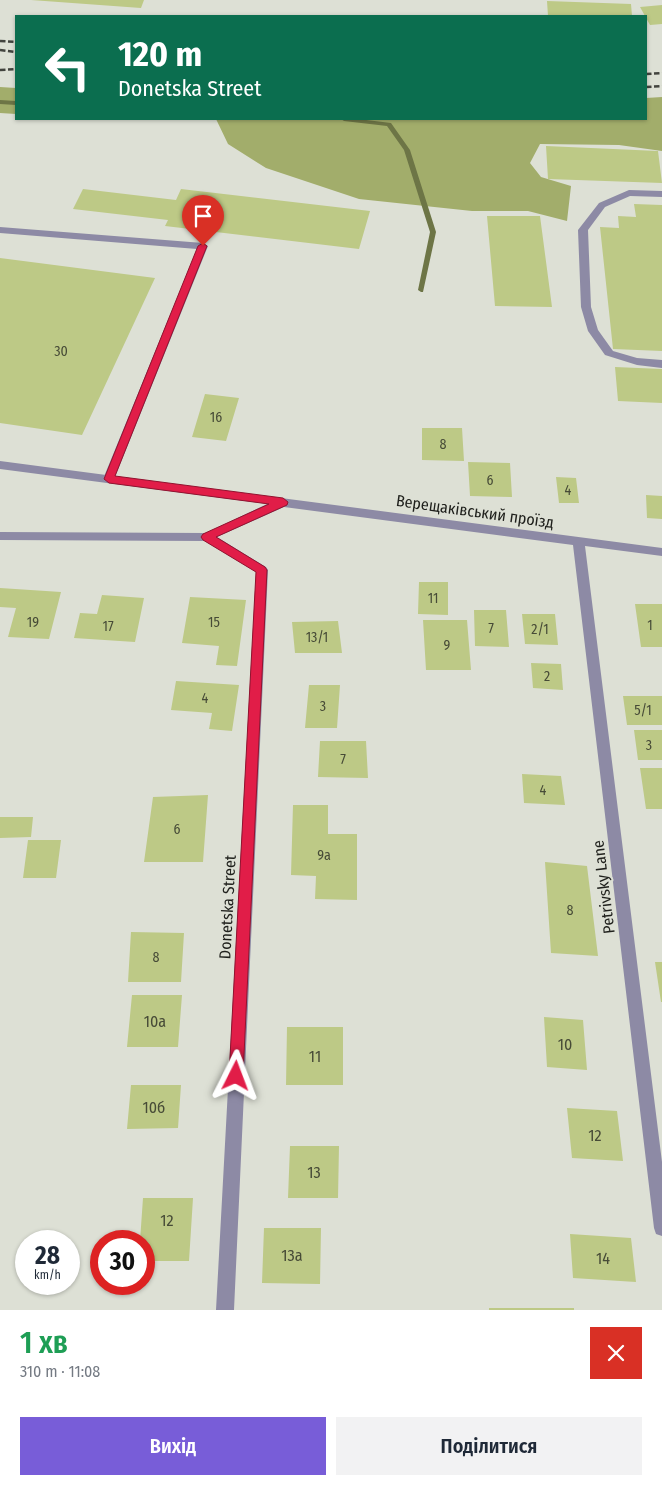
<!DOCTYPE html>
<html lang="uk">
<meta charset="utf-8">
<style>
:root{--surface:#fff;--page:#f2f2f3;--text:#1f2937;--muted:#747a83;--accent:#785dd8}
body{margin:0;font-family:"Fira Sans Condensed",sans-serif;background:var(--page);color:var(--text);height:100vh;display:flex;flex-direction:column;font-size:19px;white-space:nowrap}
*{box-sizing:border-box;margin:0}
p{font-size:16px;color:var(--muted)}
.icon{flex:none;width:28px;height:28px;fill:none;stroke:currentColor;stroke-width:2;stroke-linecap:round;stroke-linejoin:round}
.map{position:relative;height:1310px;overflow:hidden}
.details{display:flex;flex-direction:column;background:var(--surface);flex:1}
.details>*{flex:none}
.banner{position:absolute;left:15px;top:15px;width:632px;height:105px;border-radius:0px;box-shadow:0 1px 4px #0004;background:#0b6e4f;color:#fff;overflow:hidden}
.speed{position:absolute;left:15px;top:1230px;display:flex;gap:10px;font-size:25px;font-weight:700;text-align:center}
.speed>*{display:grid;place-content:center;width:65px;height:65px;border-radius:50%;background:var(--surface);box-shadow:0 1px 4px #0004;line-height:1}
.speed small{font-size:12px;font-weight:400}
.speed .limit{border:8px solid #d22;background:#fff;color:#111}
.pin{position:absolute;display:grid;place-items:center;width:42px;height:42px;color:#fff;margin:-51px -21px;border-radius:50% 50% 50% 0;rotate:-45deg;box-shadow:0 0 5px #0007}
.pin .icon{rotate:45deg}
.me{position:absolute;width:55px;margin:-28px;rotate:3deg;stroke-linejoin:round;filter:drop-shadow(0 0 4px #0008)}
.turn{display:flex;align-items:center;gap:18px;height:105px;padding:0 20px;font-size:22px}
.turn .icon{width:65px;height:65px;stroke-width:2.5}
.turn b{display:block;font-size:35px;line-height:42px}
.round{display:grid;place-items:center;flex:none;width:52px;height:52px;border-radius:0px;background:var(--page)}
.head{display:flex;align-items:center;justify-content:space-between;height:85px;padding:0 20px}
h1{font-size:30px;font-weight:600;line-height:38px;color:#1e9e55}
.action{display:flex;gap:10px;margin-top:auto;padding:10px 20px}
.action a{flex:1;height:58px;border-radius:0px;background:var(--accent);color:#fff;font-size:20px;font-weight:600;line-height:58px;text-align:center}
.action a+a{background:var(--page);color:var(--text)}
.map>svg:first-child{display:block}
.forest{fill:#a2ad6b}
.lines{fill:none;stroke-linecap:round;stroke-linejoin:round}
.stream{fill:#6d7546;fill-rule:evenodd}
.building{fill:#bdc986}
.lane{fill:#8d8aa5;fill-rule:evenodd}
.street{fill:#8d8aa5;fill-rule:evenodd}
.rail{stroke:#42433e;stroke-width:2.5;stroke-dasharray:5.5 2.5;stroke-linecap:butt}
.route{fill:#e11d48;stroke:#92132f}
.labels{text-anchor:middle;stroke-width:4;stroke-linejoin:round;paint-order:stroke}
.number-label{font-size:14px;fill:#474b37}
.street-label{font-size:16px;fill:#20211d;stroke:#dde0d5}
.near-number-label{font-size:16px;fill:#474b37}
</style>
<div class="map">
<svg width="662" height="1310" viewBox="0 0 662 1310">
<rect width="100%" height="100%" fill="#dde0d5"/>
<!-- forest -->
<path class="forest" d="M0,87L16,88V114L0,113Z
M662,97V151L619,145L540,144L530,163L541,177L571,186L567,221L528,211H472L359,199L266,168L228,144L216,119H646V98Z"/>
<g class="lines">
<!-- stream -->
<path class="stream" d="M0,100L16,101V105L0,104Z
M341,119H358L391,123L410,150L436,232L423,292H421L418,290L430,232L404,150L387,126L344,121Z"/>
</g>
<!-- building -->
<path class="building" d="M31,0H144L141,8Z
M547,1L631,4L632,16H548Z
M662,5V24L650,25L640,7Z
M546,146L658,151L662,183L548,179Z
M83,189L176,200L181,189L370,211L359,249L165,226L168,220L73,209Z
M634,204L662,205V351L613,349L600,227L619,228L618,216L636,217Z
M487,216H540L552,307L495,306Z
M0,258L155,278L82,435L0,423Z
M615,367L662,369V403L618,401Z
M205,394L239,398L226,441L192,437Z
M422,428H462L464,461L422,460Z
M468,462L510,463L512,497L470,496Z
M556,477L576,478L579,503H559Z
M646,495L662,496V519L647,518Z
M419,582H448V615L418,614Z
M0,588L61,592L49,639L8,637L16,608L0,607Z
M102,595L144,598L135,642L74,638L80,613L97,614Z
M190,597L246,600L237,666L216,665L219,646L182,643Z
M635,604H662V647H641Z
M474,610H506L509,647L475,646Z
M522,614H555L558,645L525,644Z
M423,620H467L471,670H426Z
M338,621L342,653H295L292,622Z
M531,663L561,664L563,690L533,688Z
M176,681L239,685L232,731L209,729L212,713L171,710Z
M309,685H340L337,728H305Z
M623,696H662V725H627Z
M634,730H662V760H638Z
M320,741H366L368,778L318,777Z
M640,768H662V809H646Z
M522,774L561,776L565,805L524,803Z
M208,795L203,862H144L153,797Z
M293,805H328V834H357V900L315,899L316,876L291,875Z
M0,817H33L31,837L0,838Z
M28,840H61L56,878H23Z
M545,862L587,866L598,956L551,953Z
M131,932L184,933L181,982H128Z
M655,962H662V1002H661Z
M132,995H182L178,1047H127Z
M544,1017L583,1020L587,1070L547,1067Z
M287,1027H343V1085H286Z
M131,1085H181L178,1128L127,1129Z
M567,1108L617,1111L623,1161L572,1158Z
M290,1146H339L338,1198H288Z
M143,1198H193L189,1261H144V1241H140Z
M264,1228H321L320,1284L262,1283Z
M570,1234L631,1238L636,1282L573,1278Z
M489,1308H574V1310H489Z"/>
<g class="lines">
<!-- lane -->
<path class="lane" d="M629,190L662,191V197L630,196L605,207L588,230L591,307L598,330L613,351L637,358L662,360V368L637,365L605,355L588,331L581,307L578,230L599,203Z
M0,227L203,243L208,246L113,482H105L103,479L197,249L0,233Z"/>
<!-- street -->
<path class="street" d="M0,461L662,548V556L585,546L662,1162V1236L656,1234L654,1228L573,545L284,507L217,537L266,567L268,570L234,1310H216L256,572L205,541L0,540V532L206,533L267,504L0,469Z"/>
<!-- rail -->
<path class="rail" d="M0,41L16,42
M0,50L16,52
M0,70L16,69
M646,74L662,73
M646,87L662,86"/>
</g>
<!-- route -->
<path class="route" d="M203,243L207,246L115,476L283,498L288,502L287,505L216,537L265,567L267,570L243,1076L241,1081L236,1083L231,1081L229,1076L256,572L203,540L201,537L203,534L269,504L109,483L104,479L198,246Z"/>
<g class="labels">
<!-- number labels -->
<g class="number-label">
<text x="61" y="356">30</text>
<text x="216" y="422">16</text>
<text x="443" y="449">8</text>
<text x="490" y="485">6</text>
<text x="568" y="495">4</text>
<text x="433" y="603">11</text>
<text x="33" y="627">19</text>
<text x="214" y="627">15</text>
<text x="650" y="630">1</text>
<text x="108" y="631">17</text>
<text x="491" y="633">7</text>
<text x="540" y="634">2/1</text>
<text x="317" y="642">13/1</text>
<text x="447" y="650">9</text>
<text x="547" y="681">2</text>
<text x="205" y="703">4</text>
<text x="323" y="711">3</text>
<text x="643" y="715">5/1</text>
<text x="649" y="750">3</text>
<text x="343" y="764">7</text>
<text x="543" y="795">4</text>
<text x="177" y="834">6</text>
<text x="324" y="860">9а</text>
<text x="570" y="915">8</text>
<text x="156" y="962">8</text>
</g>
<!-- street labels -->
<g class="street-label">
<text transform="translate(475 511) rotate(8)" y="6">Верещаківський проїзд</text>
<text transform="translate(603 887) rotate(-97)" y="6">Petrivsky Lane</text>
<text transform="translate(227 907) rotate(-87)" y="6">Donetska Street</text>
</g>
<!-- near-number labels -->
<g class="near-number-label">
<text x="155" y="1027">10а</text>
<text x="565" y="1050">10</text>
<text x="315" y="1062">11</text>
<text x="154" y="1113">10б</text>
<text x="595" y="1141">12</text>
<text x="314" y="1178">13</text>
<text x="167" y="1226">12</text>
<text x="292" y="1261">13а</text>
<text x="603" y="1264">14</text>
</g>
</g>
</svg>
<div class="speed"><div>28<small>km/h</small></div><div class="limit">30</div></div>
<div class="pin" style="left:203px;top:246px;background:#d93025"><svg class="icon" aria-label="arrive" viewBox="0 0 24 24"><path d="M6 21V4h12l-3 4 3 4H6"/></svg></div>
<svg class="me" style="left:236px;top:1076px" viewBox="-20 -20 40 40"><path d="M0-17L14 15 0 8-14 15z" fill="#e11d48" stroke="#fff" stroke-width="4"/></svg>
<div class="banner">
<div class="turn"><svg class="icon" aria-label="left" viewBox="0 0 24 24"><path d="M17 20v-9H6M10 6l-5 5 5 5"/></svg><div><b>120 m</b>Donetska Street</div></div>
</div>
</div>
<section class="details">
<div class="head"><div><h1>1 хв</h1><p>310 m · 11:08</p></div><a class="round" style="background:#d93025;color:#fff"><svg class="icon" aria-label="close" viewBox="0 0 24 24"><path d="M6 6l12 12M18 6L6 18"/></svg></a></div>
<div class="action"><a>Вихід</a><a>Поділитися</a></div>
</section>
